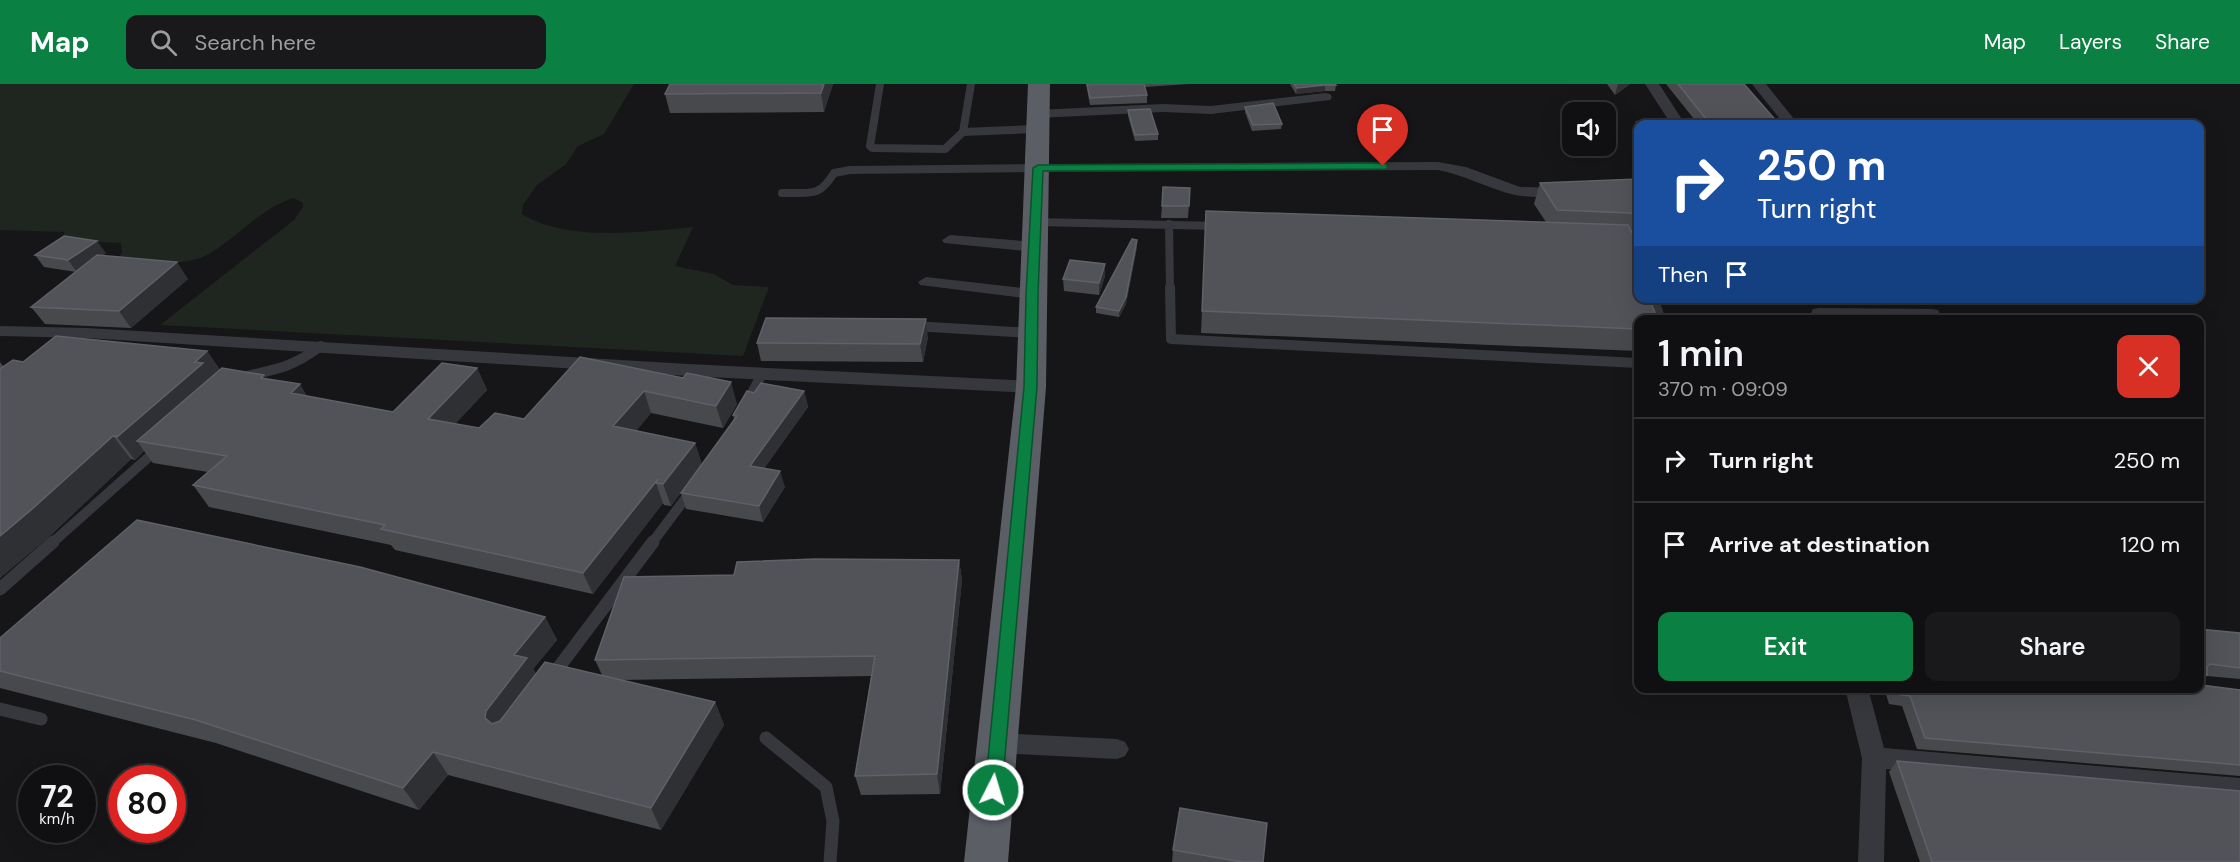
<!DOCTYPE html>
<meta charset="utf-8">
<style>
:root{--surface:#101012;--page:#19191b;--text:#f1f3f6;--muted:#9c9d9f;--line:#303032;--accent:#0b8043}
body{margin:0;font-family:"DM Sans",sans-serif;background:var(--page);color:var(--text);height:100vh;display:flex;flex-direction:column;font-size:22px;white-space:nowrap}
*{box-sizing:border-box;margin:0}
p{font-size:20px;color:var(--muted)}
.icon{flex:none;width:33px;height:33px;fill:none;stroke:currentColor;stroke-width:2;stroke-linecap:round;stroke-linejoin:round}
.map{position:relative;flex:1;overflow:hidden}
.sheet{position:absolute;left:1634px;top:231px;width:570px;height:378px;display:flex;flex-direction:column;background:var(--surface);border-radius:12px;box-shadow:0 6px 24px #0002,0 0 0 2px var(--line)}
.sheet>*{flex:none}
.guide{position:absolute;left:1634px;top:36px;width:570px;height:183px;border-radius:12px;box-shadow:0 6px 24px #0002,0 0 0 2px var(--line);background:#1a4fa0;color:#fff;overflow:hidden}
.controls{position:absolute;left:1562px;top:18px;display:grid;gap:12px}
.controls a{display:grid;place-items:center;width:54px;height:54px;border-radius:12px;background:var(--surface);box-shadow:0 6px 24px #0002,0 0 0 2px var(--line);font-size:30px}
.speed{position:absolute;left:18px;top:681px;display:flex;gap:12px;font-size:30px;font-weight:700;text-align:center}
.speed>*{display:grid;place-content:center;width:78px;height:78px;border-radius:50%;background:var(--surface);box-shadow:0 6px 24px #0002,0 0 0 2px var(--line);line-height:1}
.speed small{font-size:15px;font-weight:400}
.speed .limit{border:9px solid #d22;background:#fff;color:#111}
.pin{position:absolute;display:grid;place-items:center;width:51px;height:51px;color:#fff;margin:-62px -26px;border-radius:50% 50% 50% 0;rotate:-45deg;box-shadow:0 0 6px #0007}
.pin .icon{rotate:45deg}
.me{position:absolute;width:66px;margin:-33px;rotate:5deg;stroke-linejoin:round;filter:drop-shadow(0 0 4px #0008)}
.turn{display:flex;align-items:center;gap:21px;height:126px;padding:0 24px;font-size:27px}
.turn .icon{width:78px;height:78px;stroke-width:2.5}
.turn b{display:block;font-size:42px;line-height:51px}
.then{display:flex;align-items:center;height:57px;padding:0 24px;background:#0003;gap:12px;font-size:22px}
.round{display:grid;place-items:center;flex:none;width:63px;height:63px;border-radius:12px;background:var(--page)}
.headline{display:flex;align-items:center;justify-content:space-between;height:102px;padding:0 24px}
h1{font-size:36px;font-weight:600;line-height:45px}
.cta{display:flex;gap:12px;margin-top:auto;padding:12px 24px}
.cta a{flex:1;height:69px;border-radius:12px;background:var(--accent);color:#fff;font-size:24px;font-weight:600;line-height:69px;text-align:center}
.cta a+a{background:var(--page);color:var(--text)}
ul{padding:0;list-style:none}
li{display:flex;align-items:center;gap:18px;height:84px;padding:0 24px;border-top:2px solid var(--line)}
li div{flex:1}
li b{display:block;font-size:22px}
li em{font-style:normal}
header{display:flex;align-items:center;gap:36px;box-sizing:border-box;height:84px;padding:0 30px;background:var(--accent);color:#fff}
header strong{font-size:28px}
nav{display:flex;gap:33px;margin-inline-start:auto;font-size:21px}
.search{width:420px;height:54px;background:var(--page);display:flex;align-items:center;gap:15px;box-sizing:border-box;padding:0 21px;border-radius:12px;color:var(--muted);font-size:22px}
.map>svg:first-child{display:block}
.green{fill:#1e261f}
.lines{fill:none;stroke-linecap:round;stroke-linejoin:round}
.service-far2{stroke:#37383d;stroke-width:8}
.service-far1{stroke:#37383d;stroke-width:10}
.service{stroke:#37383d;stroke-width:13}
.minor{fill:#37383d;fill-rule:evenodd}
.trunk{fill:#5b5e65;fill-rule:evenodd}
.wall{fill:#47494d}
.shaded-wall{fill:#2f3033}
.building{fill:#525359;stroke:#5f6168;stroke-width:1.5}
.route{fill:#0b8043;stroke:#07532c;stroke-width:1.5}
</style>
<header>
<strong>Map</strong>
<div class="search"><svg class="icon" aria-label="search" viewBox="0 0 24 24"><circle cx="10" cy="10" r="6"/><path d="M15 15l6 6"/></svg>Search here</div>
<nav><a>Map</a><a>Layers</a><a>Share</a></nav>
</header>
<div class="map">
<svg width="2240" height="778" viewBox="0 0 2240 778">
<rect width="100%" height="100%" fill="#161618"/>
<!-- green -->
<path class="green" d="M0,0H634L604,50L578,62L566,80L537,101L523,121L522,130C568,158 641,148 693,143L675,182L714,190L733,201L769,203L743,272L160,241L294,136L303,123V119L294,114C259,124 236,156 205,172C182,183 141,178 117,176L122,169L121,159L63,157L64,148L0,146Z"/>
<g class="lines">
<!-- service-far2 -->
<path class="service-far2" d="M880,0L870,62L872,64L945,65L963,48
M971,0L963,48L1037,45
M782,109C810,108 818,115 834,89L850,86L1038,84
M1036,138L1219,142
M1169,140L1170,204"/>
<!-- service-far1 -->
<path class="service-far1" d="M1170,203L1171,255L1638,279
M1653,214L1661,236
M913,242L1032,249
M242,293C277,285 291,284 321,262
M746,320L762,290
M52,459L160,363
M652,459L691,407"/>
<!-- service -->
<path class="service" d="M0,505L53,458
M553,591L653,458
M0,625L41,635
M766,654L826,703L833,737L830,778"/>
<!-- minor -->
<path class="minor" d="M1645,0H1659L1685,40H1671Z
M1752,0H1766L1798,40H1784Z
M1325,9L1330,10L1332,13L1330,16L1211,30L1163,28L1037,34L1030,30L1037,26L1163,20L1211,22Z
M1438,78L1466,83L1520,103L1563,104L1570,108C1564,115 1525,113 1515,111C1489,105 1465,91 1438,86L1038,88L1031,84L1038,80Z
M950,151L1035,158L1043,163L1035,168L944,159L942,156Z
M926,193L1032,205L1040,210L1032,215L920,201L918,198Z
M1819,224L1932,225L1938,226L1940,230L1938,234L1932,235L1813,233L1811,229L1813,225Z
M0,242L87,244L688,280L1031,297L1037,299L1040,303L1037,307L1031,309L688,292L87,254L0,252Z
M1845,604H1868L1884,664L2240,694V716L1886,685L1884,778H1858L1862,674Z
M998,649L1117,655L1125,658L1129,665L1125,672L1117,675L998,669L990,666L986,659L990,652Z"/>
<!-- trunk -->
<path class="trunk" d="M1028,0H1050L1046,303L1008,778H964L1016,303Z"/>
</g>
<!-- wall -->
<path class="wall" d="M833,0L824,28L670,29L665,10Z
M1086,0H1189L1144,3L1147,11V19L1090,21Z
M1290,0H1335L1336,1L1335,7H1325L1296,10Z
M1607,0H1630L1615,11Z
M1666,0H1745V1L1779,40H1698Z
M1245,23L1282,40L1281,45L1252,47L1245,28Z
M1128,26L1158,50V56L1135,57L1128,32Z
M1637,38L1665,40H1638V55L1634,49Z
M1638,95V267L1201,249L1206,127L1546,138L1534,120L1540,99Z
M1190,104L1188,134H1161L1162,122Z
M1137,156V163L1126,220L1119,233L1096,229V223Z
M106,169L102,172L188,195L131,244L45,240L31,223L76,188L44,183L35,171Z
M1105,192L1099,211L1064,207L1063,195Z
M928,253L923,278L761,277L757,259Z
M207,267L220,286L267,295L307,312L393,328L477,284L487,306L455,340L479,344L524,335L580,273L737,320L723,344L651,329L636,347L695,359L702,381L734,335L733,331L754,309L804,307L808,323L764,384L785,403L763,438L686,425L681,409L701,381L671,422L664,421L663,419L593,510L395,466L391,461L209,423L193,401L208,388L153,379L144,367L135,376L131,375L52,450L0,494V278L3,282L23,278Z
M959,476L962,496L940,710L861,711L855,692L871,592L621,596L715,618L724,641L661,746L448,691L419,726L216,659L0,604V554L545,533L557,556L533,585L536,590L602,591L595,576L734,491Z
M2199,545L2240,549V595L2207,592L2200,599L2201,601L2240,606V692L1917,665L1902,622L1889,620L1884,604H2199Z
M1897,677L2240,778H1920L1889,688Z
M1173,766L1263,778H1172Z"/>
<!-- shaded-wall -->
<path class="shaded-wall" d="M824,0H833L824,28L821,9Z
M1618,0H1630L1615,11Z
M1325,1V7L1296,10L1297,4Z
M1137,156V163L1126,220L1119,233V227Z
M97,157L106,169L77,188L68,176Z
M177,178L188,195L131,244L119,227Z
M1105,180V192L1099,211V199Z
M926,235L928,253L923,278L920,260Z
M207,267L222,290L137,357L144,367L135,376L117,353Z
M477,284L487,306L440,356L428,335Z
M731,298L737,320L723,344L716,322Z
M300,300L313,322L291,309Z
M644,307L651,329L622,364L613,342Z
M804,307L808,323L755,398L750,382Z
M113,352L131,375L52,450L0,494V452Z
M695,359L702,381L671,422L663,400Z
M780,387L785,403L763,438L759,422Z
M658,395L656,399L663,419L593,510L583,489Z
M959,476L962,496L940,710L937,690Z
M545,533L557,556L533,585L539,597L500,649L485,634L486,627L514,571Z
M715,618L724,641L661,746L651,724Z
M433,668L448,691L419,726L403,704Z"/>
<!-- building -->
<path class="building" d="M670,0H824L821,9L665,10Z
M1087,0H1144L1147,11L1090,14Z
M1294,0H1335L1336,1H1325L1297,4Z
M1678,0H1744L1779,40H1710Z
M1273,19L1282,40L1253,41L1245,23Z
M1150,25L1158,50L1135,51L1128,26Z
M1662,37L1665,40H1639L1637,38Z
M1638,95V133L1637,131L1630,129L1557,126L1540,99Z
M1163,103L1190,104L1189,122H1162Z
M1206,127L1628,141L1638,161V179H1635L1638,187V214H1649L1658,236H1638V245L1202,227Z
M64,152L97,157L68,176L35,171Z
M1132,155L1137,156L1126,213L1119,227L1096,223Z
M97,171L177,178L119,227L31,223Z
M1070,176L1105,180L1099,199L1063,195Z
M766,234L926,235L920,260L757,259Z
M56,252L207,267L195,278L203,279L117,353L113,352L31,426L0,452V285L13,276L23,278Z
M580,273L683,294L687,289L731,298L716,322L644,307L613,342L695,359L663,400L656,399L658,395L583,489L381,445L385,441L193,401L227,372L137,357L222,284L264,291L261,294L300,300L291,309L393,328L442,279L477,284L428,335L479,344L495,329L524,335Z
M761,299L804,307L750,382L780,387L759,422L681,409L737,332L733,331L747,307L754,309Z
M137,436L360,483L545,533L514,571L527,574L486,627L485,634L492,640L500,637L545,578L715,618L651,724L433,668L403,704L196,636L0,587V554Z
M815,475L959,476L937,690L855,692L875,572L595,576L624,493L734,491L737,478Z
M2199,545L2240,549V584L2210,580L2207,583V591L2199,592Z
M2199,597L2201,601L2240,606V681L1925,654L1910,612L1897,610L1895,604H2199Z
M1897,677L2240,707V778H1932Z
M1180,724L1267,739L1263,778H1242L1173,766Z"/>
<!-- route -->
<path class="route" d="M1383,79L1387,80V85L1043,87L1038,210L1037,303L1002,706L999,712L993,714L987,712L985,706L1024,303L1026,210L1033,84L1038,81Z"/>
</svg>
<div class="controls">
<a><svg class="icon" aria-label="sound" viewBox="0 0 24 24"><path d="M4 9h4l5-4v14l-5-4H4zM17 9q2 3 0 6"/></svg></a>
</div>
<div class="speed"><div>72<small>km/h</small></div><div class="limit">80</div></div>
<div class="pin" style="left:1383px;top:82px;background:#d93025"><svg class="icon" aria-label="arrive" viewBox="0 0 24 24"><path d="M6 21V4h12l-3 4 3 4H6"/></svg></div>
<svg class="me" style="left:993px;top:706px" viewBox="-20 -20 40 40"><circle r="17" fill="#0b8043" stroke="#fff" stroke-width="3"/><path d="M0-11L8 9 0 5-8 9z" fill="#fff"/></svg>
<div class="guide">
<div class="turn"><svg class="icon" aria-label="right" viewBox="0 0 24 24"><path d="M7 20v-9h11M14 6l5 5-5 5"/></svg><div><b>250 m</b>Turn right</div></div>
<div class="then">Then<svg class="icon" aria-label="arrive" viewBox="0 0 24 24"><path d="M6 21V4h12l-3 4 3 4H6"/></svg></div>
</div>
<section class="sheet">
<div class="headline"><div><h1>1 min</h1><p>370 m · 09:09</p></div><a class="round" style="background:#d93025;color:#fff"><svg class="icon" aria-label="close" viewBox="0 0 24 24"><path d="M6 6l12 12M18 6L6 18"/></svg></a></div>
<ul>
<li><svg class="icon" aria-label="right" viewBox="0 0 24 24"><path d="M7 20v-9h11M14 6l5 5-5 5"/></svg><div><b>Turn right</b></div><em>250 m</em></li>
<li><svg class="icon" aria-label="arrive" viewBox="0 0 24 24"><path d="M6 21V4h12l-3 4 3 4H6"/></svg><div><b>Arrive at destination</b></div><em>120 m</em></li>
</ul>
<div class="cta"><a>Exit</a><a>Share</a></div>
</section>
</div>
